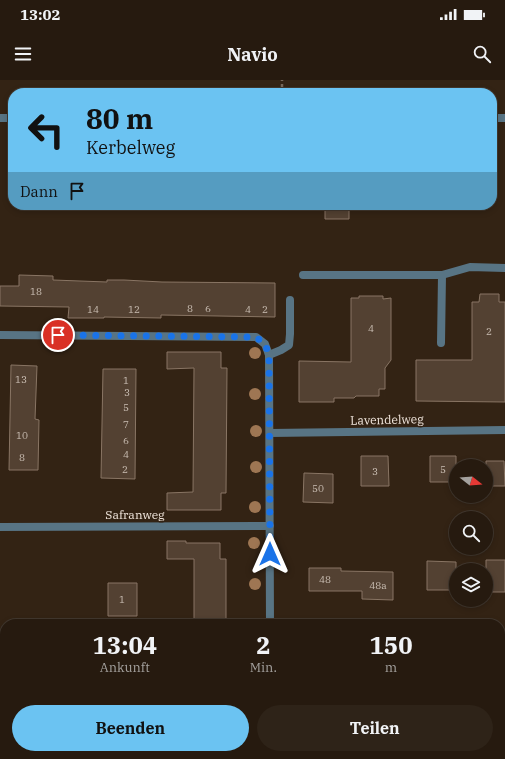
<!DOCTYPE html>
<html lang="de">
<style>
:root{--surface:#261a0f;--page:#2e2318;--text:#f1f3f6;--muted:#a4a19e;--line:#42382f;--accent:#6bc3f2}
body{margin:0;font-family:"IBM Plex Serif",serif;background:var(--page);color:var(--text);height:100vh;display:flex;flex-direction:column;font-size:15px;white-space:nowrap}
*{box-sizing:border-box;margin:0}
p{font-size:13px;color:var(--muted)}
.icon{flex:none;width:22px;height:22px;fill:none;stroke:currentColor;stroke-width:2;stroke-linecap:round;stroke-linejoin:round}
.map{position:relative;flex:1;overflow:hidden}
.details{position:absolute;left:0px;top:539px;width:505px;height:140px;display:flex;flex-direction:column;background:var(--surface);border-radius:16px 16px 0 0;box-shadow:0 2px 6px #0003,0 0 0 1px var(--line)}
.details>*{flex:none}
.hud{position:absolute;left:8px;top:8px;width:489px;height:122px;border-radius:16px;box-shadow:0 2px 6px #0003,0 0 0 1px var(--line);background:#6bc3f2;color:#111;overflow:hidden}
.needle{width:26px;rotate:107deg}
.tools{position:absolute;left:449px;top:379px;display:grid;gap:8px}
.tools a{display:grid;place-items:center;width:44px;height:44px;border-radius:50%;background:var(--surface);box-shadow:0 2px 6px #0003,0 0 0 1px var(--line);font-size:20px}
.pin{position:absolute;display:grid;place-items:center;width:34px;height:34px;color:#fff;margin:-17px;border:2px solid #fff;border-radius:50%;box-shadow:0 1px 4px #0007}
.me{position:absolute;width:44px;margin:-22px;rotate:0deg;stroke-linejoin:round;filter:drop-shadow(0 0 3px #0008)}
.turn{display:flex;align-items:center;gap:14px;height:84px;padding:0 12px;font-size:18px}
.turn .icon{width:52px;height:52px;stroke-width:2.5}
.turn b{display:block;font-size:28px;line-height:34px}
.then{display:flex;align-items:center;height:38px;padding:0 12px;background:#0003;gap:8px;font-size:15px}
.eta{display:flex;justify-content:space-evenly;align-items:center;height:68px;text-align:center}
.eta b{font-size:24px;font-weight:800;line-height:28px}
.action{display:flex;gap:8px;margin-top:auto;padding:8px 12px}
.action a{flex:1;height:46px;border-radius:24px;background:var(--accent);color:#111;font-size:16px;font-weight:800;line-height:46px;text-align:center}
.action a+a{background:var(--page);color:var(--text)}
.status{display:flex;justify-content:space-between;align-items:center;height:28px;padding:0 20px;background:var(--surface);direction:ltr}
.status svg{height:11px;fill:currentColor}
header{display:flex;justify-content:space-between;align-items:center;height:52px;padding:0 12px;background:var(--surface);font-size:18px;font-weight:800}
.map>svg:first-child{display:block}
.green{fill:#55320b}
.building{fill:#534132;stroke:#897564}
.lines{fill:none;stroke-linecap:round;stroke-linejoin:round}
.path{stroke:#77685b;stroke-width:2.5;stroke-dasharray:3 3;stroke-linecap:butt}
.lane{stroke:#587484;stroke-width:8}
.street{stroke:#587484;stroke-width:8}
.tree{fill:#9e7653}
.route{stroke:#1a73e8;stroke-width:7;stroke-dasharray:0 12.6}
.labels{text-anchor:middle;stroke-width:3;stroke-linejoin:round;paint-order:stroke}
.number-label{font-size:10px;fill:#cabeb3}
.street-label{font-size:12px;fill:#f2e7de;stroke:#332314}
</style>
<div class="status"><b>13:02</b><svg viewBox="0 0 49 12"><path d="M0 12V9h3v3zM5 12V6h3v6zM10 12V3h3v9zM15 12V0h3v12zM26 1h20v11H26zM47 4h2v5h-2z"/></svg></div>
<header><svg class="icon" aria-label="menu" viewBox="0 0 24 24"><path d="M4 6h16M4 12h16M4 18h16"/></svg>Navio<svg class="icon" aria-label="search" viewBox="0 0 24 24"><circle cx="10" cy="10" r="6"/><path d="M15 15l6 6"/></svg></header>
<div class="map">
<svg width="505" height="679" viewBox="0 0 505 679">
<rect width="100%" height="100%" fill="#332314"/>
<!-- green -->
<path class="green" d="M137,674H243V679H137Z"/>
<!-- building -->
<path class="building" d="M325,125H349V139H325Z
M19,195L53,196V200L107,202V200H124L162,202L275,203V237L161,235V238L104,237V238H68L69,227L0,226V206H19Z
M480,214H499V222H505V322L416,321V280H472V222H479Z
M359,216H383V219L391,218V280L385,288V309H379V316H356L354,318H334V322H299V281L351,282V218H359Z
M167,272H221V288H227L226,413H221V430H167V413L193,412L194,288L167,289Z
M11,285L37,286L35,339L39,340L38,390H9Z
M103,289H136L135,399L101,398Z
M361,376H388L389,406H361Z
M430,376H456V402H430Z
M486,381H504L505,406H486Z
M304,393L333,394V423L303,422Z
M167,461H186V463H220V479H226V544H194V479H167Z
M486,480H505V512H486Z
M427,481L456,482V510H427Z
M309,488H341V491L393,492V520L362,519V511H309Z
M108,503H137V536H108Z"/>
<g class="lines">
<!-- path -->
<path class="path" d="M282,13V0"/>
<!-- lane -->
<path class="lane" d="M303,195H442L470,187L505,188
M441,263L442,195
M269,275L281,270L289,265L290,254V220"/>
<!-- street -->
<path class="street" d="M0,38H13
M492,38H505
M0,255L256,257L265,264L269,275L270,544
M270,353L505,350
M0,447L270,446
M0,636H5
M270,674V679"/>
</g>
<!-- trees -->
<g class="tree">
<circle cx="255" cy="273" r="6"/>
<circle cx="255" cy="314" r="6"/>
<circle cx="256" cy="351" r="6"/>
<circle cx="256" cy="387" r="6"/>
<circle cx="255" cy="427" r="6"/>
<circle cx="254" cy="463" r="6"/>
<circle cx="255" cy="504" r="6"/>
</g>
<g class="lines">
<!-- route -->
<path class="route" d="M58,255L256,257L265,264L269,275L270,474"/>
</g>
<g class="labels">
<!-- number labels -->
<g class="number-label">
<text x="36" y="215">18</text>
<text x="190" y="232">8</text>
<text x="208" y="232">6</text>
<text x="93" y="233">14</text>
<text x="134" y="233">12</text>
<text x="248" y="233">4</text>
<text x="265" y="233">2</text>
<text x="371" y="252">4</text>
<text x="489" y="255">2</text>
<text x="21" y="303">13</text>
<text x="126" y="304">1</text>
<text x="127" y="316">3</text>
<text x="126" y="331">5</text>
<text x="126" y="348">7</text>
<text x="22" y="359">10</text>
<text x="126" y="364">6</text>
<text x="126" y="378">4</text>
<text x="22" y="381">8</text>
<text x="125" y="393">2</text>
<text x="443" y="393">5</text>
<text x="375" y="395">3</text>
<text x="318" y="412">50</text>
<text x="325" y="503">48</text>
<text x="378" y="509">48a</text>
<text x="122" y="523">1</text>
</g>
<!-- street labels -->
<g class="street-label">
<text transform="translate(387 340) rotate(-1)" y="4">Lavendelweg</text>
<text x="135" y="439">Safranweg</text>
</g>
</g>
</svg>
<div class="tools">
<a><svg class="needle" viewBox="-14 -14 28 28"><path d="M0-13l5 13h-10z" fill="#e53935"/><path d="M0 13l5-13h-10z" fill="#a4a19e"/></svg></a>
<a><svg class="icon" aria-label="search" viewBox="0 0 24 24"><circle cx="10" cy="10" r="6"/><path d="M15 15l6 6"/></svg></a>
<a><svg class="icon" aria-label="layers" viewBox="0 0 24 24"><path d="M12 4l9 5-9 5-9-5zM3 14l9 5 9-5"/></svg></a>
</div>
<div class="pin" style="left:58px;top:255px;background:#d93025"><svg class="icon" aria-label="arrive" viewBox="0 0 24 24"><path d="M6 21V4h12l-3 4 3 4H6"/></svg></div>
<svg class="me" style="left:270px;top:474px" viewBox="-20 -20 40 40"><path d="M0-17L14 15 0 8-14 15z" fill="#1a73e8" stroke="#fff" stroke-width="4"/></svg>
<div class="hud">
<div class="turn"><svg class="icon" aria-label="left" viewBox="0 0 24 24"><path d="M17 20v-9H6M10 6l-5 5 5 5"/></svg><div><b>80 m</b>Kerbelweg</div></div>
<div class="then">Dann<svg class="icon" aria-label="arrive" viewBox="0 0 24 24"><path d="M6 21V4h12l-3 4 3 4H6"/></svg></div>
</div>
<section class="details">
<div class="eta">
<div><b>13:04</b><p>Ankunft</p></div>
<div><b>2</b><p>Min.</p></div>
<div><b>150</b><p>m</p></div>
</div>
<div class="action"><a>Beenden</a><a>Teilen</a></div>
</section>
</div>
